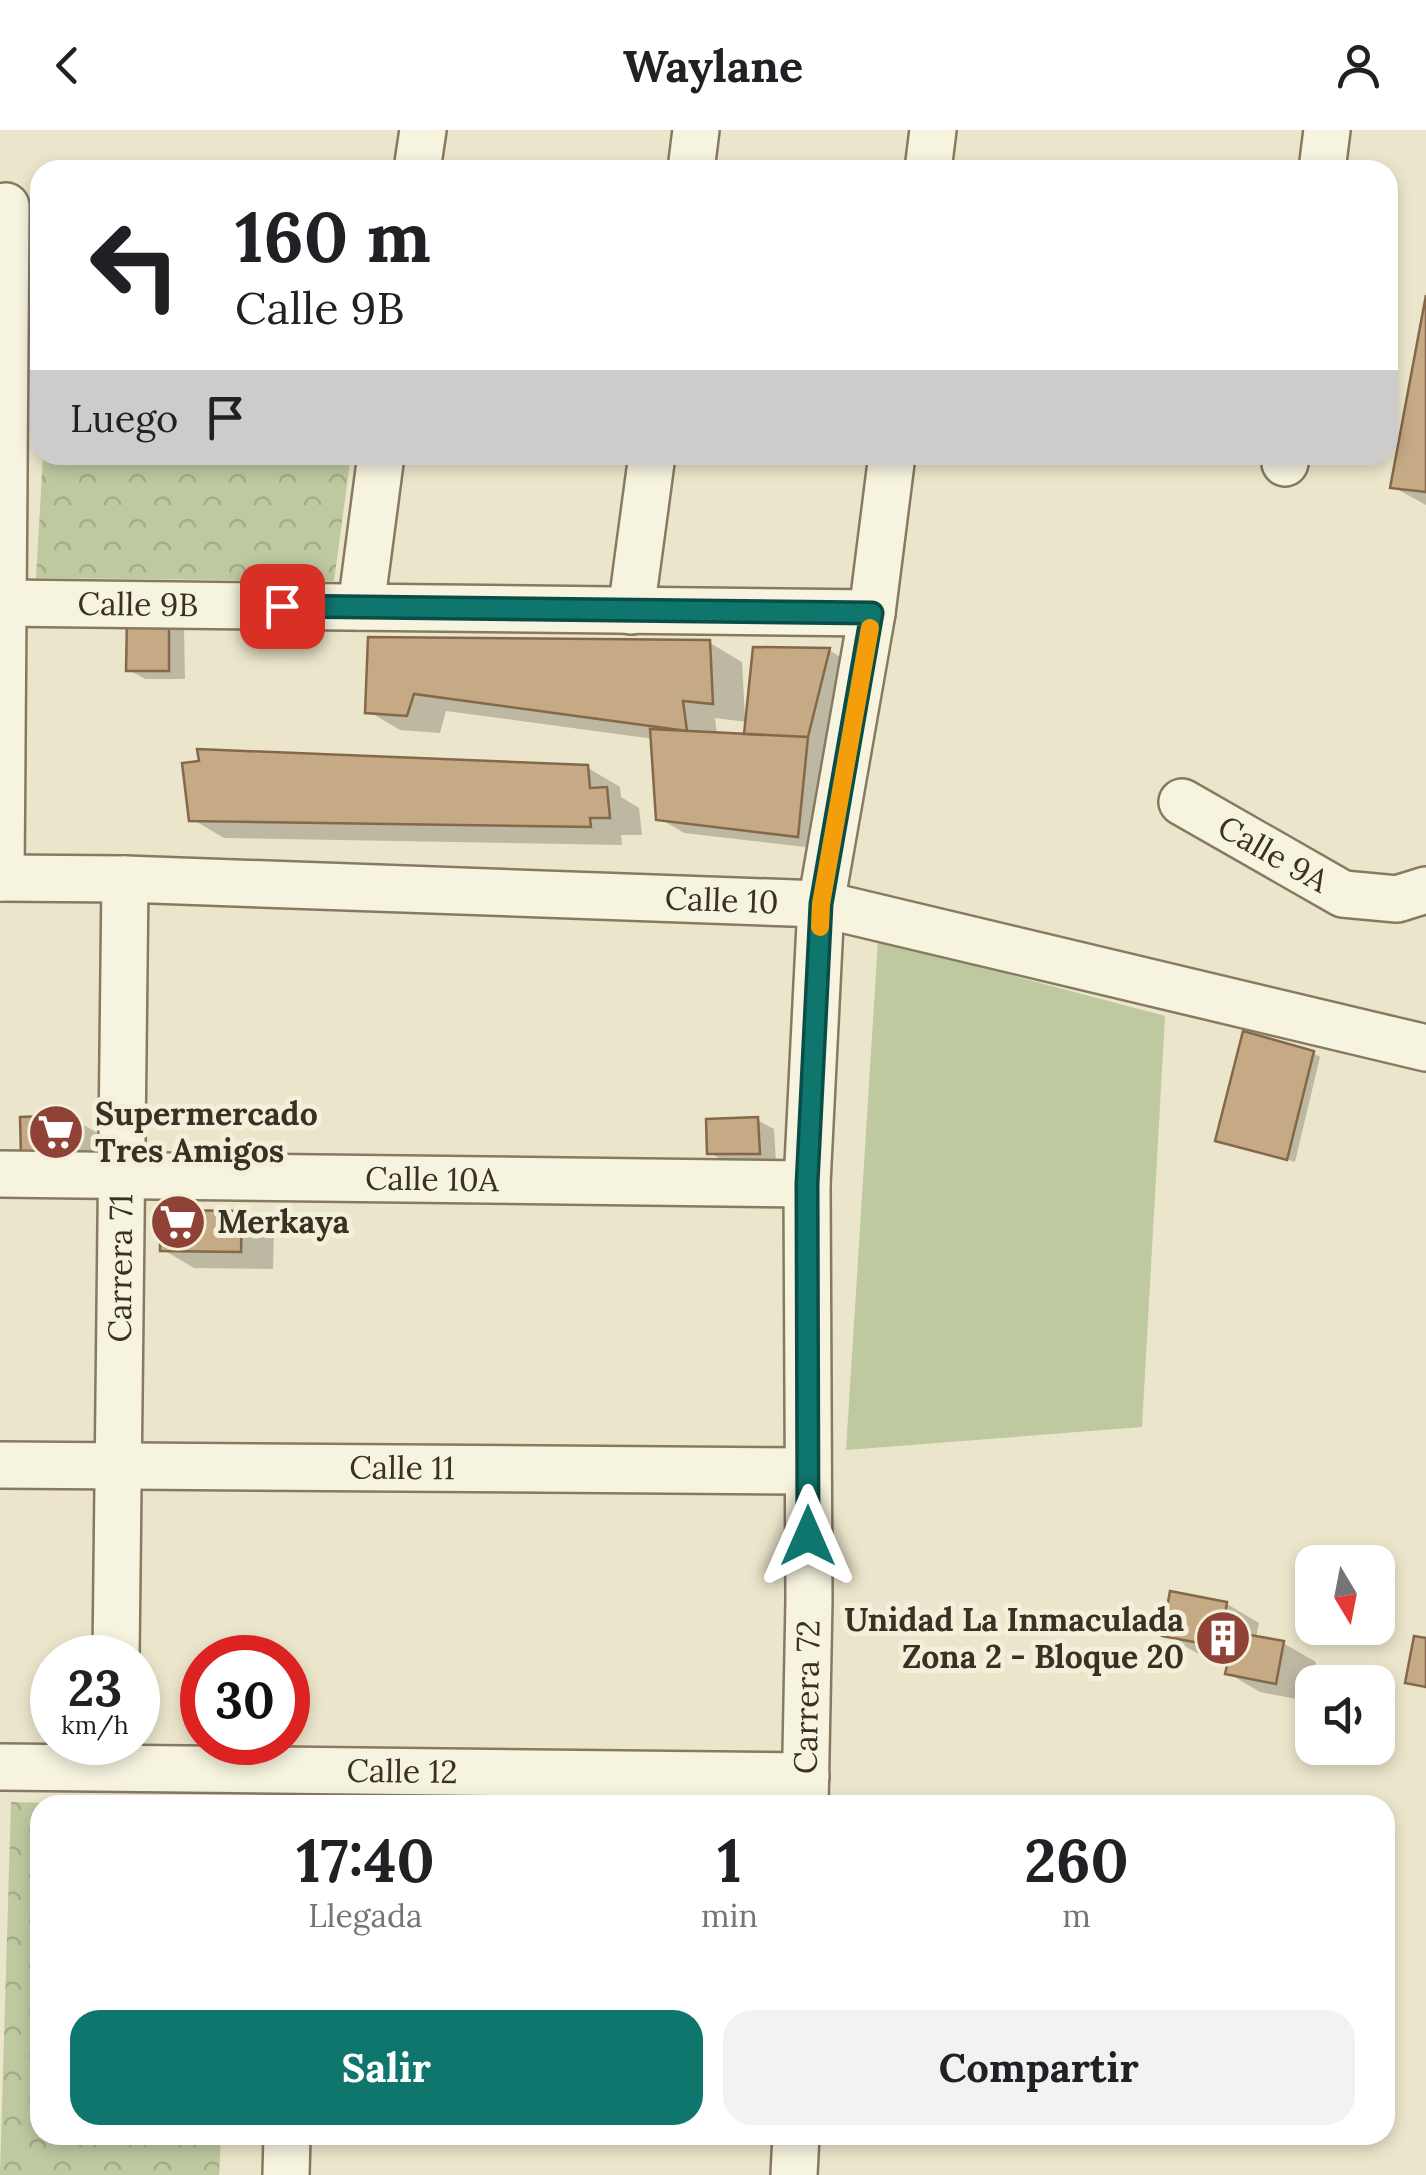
<!DOCTYPE html>
<html lang="es">
<style>
:root{--surface:#fff;--page:#f2f2f2;--text:#202124;--muted:#757577;--accent:#0f766e}
body{margin:0;font-family:Lora,serif;background:var(--page);color:var(--text);height:100vh;display:flex;flex-direction:column;font-size:38px;white-space:nowrap}
*{box-sizing:border-box;margin:0}
p{font-size:32px;color:var(--muted)}
.icon{flex:none;width:55px;height:55px;fill:none;stroke:currentColor;stroke-width:2;stroke-linecap:round;stroke-linejoin:round}
.map{position:relative;flex:1;overflow:hidden}
.side{position:absolute;left:30px;top:1665px;width:1365px;height:350px;display:flex;flex-direction:column;background:var(--surface);border-radius:30px;box-shadow:0 5px 15px #0003}
.side>*{flex:none}
.guide{position:absolute;left:30px;top:30px;width:1368px;height:305px;border-radius:30px;box-shadow:0 5px 15px #0003;background:#fff;color:var(--text);overflow:hidden}
.needle{width:65px;rotate:170deg}
.buttons{position:absolute;left:1295px;top:1415px;display:grid;gap:20px}
.buttons a{display:grid;place-items:center;width:100px;height:100px;border-radius:20px;background:var(--surface);box-shadow:0 5px 15px #0003;font-size:50px}
.speed{position:absolute;left:30px;top:1505px;display:flex;gap:20px;font-size:50px;font-weight:700;text-align:center}
.speed>*{display:grid;place-content:center;width:130px;height:130px;border-radius:50%;background:var(--surface);box-shadow:0 5px 15px #0003;line-height:1}
.speed small{font-size:25px;font-weight:400}
.speed .limit{border:15px solid #d22;background:#fff;color:#111}
.pin{position:absolute;display:grid;place-items:center;width:85px;height:85px;color:#fff;margin:-42px;border-radius:20px;box-shadow:0 5px 15px #0006}
.me{position:absolute;width:110px;margin:-55px;rotate:0deg;stroke-linejoin:round;filter:drop-shadow(0 0 8px #0008)}
.turn{display:flex;align-items:center;gap:35px;height:210px;padding:0 40px;font-size:45px}
.turn .icon{width:130px;height:130px;stroke-width:2.5}
.turn b{display:block;font-size:70px;line-height:85px}
.then{display:flex;align-items:center;height:95px;padding:0 40px;background:#0003;gap:20px;font-size:38px}
.eta{display:flex;justify-content:space-evenly;align-items:center;height:170px;text-align:center}
.eta b{font-size:60px;font-weight:800;line-height:70px}
.cta{display:flex;gap:20px;margin-top:auto;padding:20px 40px}
.cta a{flex:1;height:115px;border-radius:30px;background:var(--accent);color:#fff;font-size:40px;font-weight:800;line-height:115px;text-align:center}
.cta a+a{background:var(--page);color:var(--text)}
header{display:flex;justify-content:space-between;align-items:center;height:130px;padding:0 40px;background:var(--surface);font-size:45px;font-weight:800}
.map>svg:first-child{display:block}
.park{fill:url(#park-crowns)}
.pitch{fill:#bec9a0}
.shadow{fill:#0003;fill-rule:evenodd}
.building{fill:#c6a985;stroke:#846849;stroke-width:2.5}
.lines{fill:none;stroke-linecap:round;stroke-linejoin:round}
.minor-casing{stroke:#877a61;stroke-width:50}
.minor{stroke:#f6f3de;stroke-width:45}
.route-casing{stroke:#0a4d48;stroke-width:25}
.route{stroke:#0f766e;stroke-width:18}
.slow{stroke:#f59e0b;stroke-width:18}
.labels{text-anchor:middle;stroke-width:10;stroke-linejoin:round;paint-order:stroke}
.street-label{font-size:32px;fill:#393123;stroke:#f3f0da}
.poi-label{font-size:32px;font-weight:bold;fill:#393123;stroke:#f3f0da;text-anchor:start}
</style>
<header><svg class="icon" aria-label="back" viewBox="0 0 24 24"><path d="M15 5l-7 7 7 7"/></svg>Waylane<svg class="icon" aria-label="person" viewBox="0 0 24 24"><circle cx="12" cy="8" r="4"/><path d="M4 21q1-7 8-7t8 7"/></svg></header>
<div class="map">
<svg width="1426" height="2045" viewBox="0 0 1426 2045">
<defs>
<pattern id="park-crowns" width="20" height="18" patternUnits="userSpaceOnUse" patternTransform="scale(2.5)"><rect width="20" height="18" fill="#bec9a0"/><path d="M2 6a3 3 0 1 1 6 0M12 15a3 3 0 1 1 6 0" fill="none" stroke="#a4ad8a"/></pattern>
</defs>
<rect width="100%" height="100%" fill="#ebe6cb"/>
<!-- park -->
<path class="park" d="M43,325H351L334,451L36,448Z
M11,1672L131,1675H40V2005H221L219,2045H0Z"/>
<!-- pitch -->
<path class="pitch" d="M878,810L1165,886L1142,1297L846,1320Z"/>
<!-- shadow -->
<path class="shadow" d="M1426,178V375L1393,357Z
M168,488L184,498L185,549H145L129,540Z
M371,509L710,513L742,532L745,588H748L829,520L845,530L823,619L832,624L823,719L684,703L659,688L654,609L446,581L440,603L400,600L368,581ZM715,588L747,592L755,607L717,605Z
M588,638L620,657L621,667L639,678L642,705H621L622,715L224,708L192,689Z
M1313,923L1320,927L1295,1032L1218,1010Z
M72,988L104,1007L105,1042L55,1043Z
M757,990L774,999L776,1032H726L710,1023Z
M242,1083L274,1102L273,1139L194,1138L162,1119Z
M1227,1474L1259,1493L1256,1508L1283,1513L1316,1532L1308,1571L1260,1562L1228,1543L1230,1531L1197,1523L1165,1505Z"/>
<!-- building -->
<path class="building" d="M1426,165V362L1390,358Z
M127,486H169V541H126Z
M368,507L710,510L713,574L683,571L687,601L414,564L407,586L365,583Z
M753,517L830,518L808,607L744,604Z
M650,599L808,607L798,707L656,690Z
M197,619L588,635L590,658L607,657L610,688H590L591,697L189,691L182,633L199,631Z
M1243,901L1314,921L1287,1030L1215,1011Z
M73,985V1024L21,1026L20,987Z
M758,987L760,1024H707L706,989Z
M160,1080L242,1081L241,1122L160,1121Z
M1170,1461L1227,1472L1224,1491L1235,1493L1233,1502L1284,1511L1276,1554L1225,1544L1229,1527L1213,1523L1215,1516L1162,1506Z
M1414,1506L1426,1508V1557L1405,1553Z
M575,1669L574,1675H511V1672Z
M477,1672H511V1675H478Z
M424,1673V1675H318Z"/>
<g class="lines">
<!-- minor casing -->
<g class="minor-casing">
<g id="minor">
<path d="M417,40L423,0"/>
<path d="M691,40L696,0"/>
<path d="M928,40L933,0"/>
<path d="M1322,40L1327,0"/>
<path d="M1285,333L1286,325"/>
<path id="s1" d="M3,473L872,483"/>
<path d="M361,477L381,325"/>
<path d="M631,481L652,325"/>
<path id="s2" d="M1182,672L1343,764L1397,769L1426,760"/>
<path id="s3" d="M0,748L125,749L821,774L1426,918"/>
<path d="M1,748L6,76"/>
<path id="s4" d="M0,1044L807,1054"/>
<path id="s5" d="M0,1335L807,1341"/>
<path id="s6" d="M116,1528L125,749"/>
<path id="s7" d="M0,1637L806,1646"/>
<path id="s8" d="M805,1675L809,1470L807,1054L821,774L872,483L892,325"/>
<path d="M286,2045L287,2005"/>
<path d="M794,2045L796,2005"/>
</g>
</g>
<!-- minor -->
<use href="#minor" class="minor"/>
</g>
<g class="lines">
<!-- route casing -->
<g class="route-casing">
<path id="route" d="M282,476L872,483L821,774L807,1054L808,1406"/>
</g>
<!-- route -->
<use href="#route" class="route"/>
<!-- slow -->
<path class="slow" d="M820,797L821,774L870,498"/>
</g>
<!-- icons -->
<defs>
<g id="supermarket-disc" transform="scale(2.875)"><circle r="9.5" fill="#904236" stroke="#f3f0da"/><path d="M-6-5.5h2.5l.6 2H6L4.5 2H-2.5L-4.4-4H-6ZM-1.5 3.2a1.3 1.3 0 1 0 .1 0ZM3 3.2a1.3 1.3 0 1 0 .1 0Z" fill="#fff"/></g>
<g id="building-disc" transform="scale(2.875)"><circle r="9.5" fill="#904236" stroke="#f3f0da"/><path d="M-4-6H4V6H1V3H-1V6H-4ZM-2.5-4.3h1.7v1.8h-1.7ZM.8-4.3h1.7v1.8H.8ZM-2.5-1h1.7V.8h-1.7ZM.8-1h1.7V.8H.8Z" fill="#fff"/></g>
</defs>
<g fill-rule="evenodd">
<use href="#supermarket-disc" x="56" y="1002"/>
<use href="#supermarket-disc" x="178" y="1092"/>
<use href="#building-disc" x="1223" y="1508"/>
</g>
<g class="labels">
<!-- street labels -->
<g class="street-label">
<text dy="11" stroke="none"><textPath href="#s1" startOffset="135">Calle 9B</textPath></text>
<text dy="11" stroke="none"><textPath href="#s2" startOffset="105">Calle 9A</textPath></text>
<text dy="11" stroke="none"><textPath href="#s3" startOffset="722">Calle 10</textPath></text>
<text dy="11" stroke="none"><textPath href="#s4" startOffset="432">Calle 10A</textPath></text>
<text dy="11" stroke="none"><textPath href="#s6" startOffset="390">Carrera 71</textPath></text>
<text dy="11" stroke="none"><textPath href="#s5" startOffset="402">Calle 11</textPath></text>
<text dy="11" stroke="none"><textPath href="#s8" startOffset="108">Carrera 72</textPath></text>
<text dy="11" stroke="none"><textPath href="#s7" startOffset="402">Calle 12</textPath></text>
</g>
<!-- poi labels -->
<g class="poi-label">
<text x="95" y="995">Supermercado<tspan x="95" dy="37">Tres Amigos</tspan></text>
<text x="217" y="1103">Merkaya</text>
<text x="1184" y="1501" text-anchor="end">Unidad La Inmaculada<tspan x="1184" dy="37">Zona 2 - Bloque 20</tspan></text>
</g>
</g>
</svg>
<div class="buttons">
<a><svg class="needle" viewBox="-14 -14 28 28"><path d="M0-13l5 13h-10z" fill="#e53935"/><path d="M0 13l5-13h-10z" fill="#757577"/></svg></a>
<a><svg class="icon" aria-label="sound" viewBox="0 0 24 24"><path d="M4 9h4l5-4v14l-5-4H4zM17 9q2 3 0 6"/></svg></a>
</div>
<div class="speed"><div>23<small>km/h</small></div><div class="limit">30</div></div>
<div class="pin" style="left:282px;top:476px;background:#d93025"><svg class="icon" aria-label="arrive" viewBox="0 0 24 24"><path d="M6 21V4h12l-3 4 3 4H6"/></svg></div>
<svg class="me" style="left:808px;top:1406px" viewBox="-20 -20 40 40"><path d="M0-17L14 15 0 8-14 15z" fill="#0f766e" stroke="#fff" stroke-width="4"/></svg>
<div class="guide">
<div class="turn"><svg class="icon" aria-label="left" viewBox="0 0 24 24"><path d="M17 20v-9H6M10 6l-5 5 5 5"/></svg><div><b>160 m</b>Calle 9B</div></div>
<div class="then">Luego<svg class="icon" aria-label="arrive" viewBox="0 0 24 24"><path d="M6 21V4h12l-3 4 3 4H6"/></svg></div>
</div>
<section class="side">
<div class="eta">
<div><b>17:40</b><p>Llegada</p></div>
<div><b>1</b><p>min</p></div>
<div><b>260</b><p>m</p></div>
</div>
<div class="cta"><a>Salir</a><a>Compartir</a></div>
</section>
</div>
